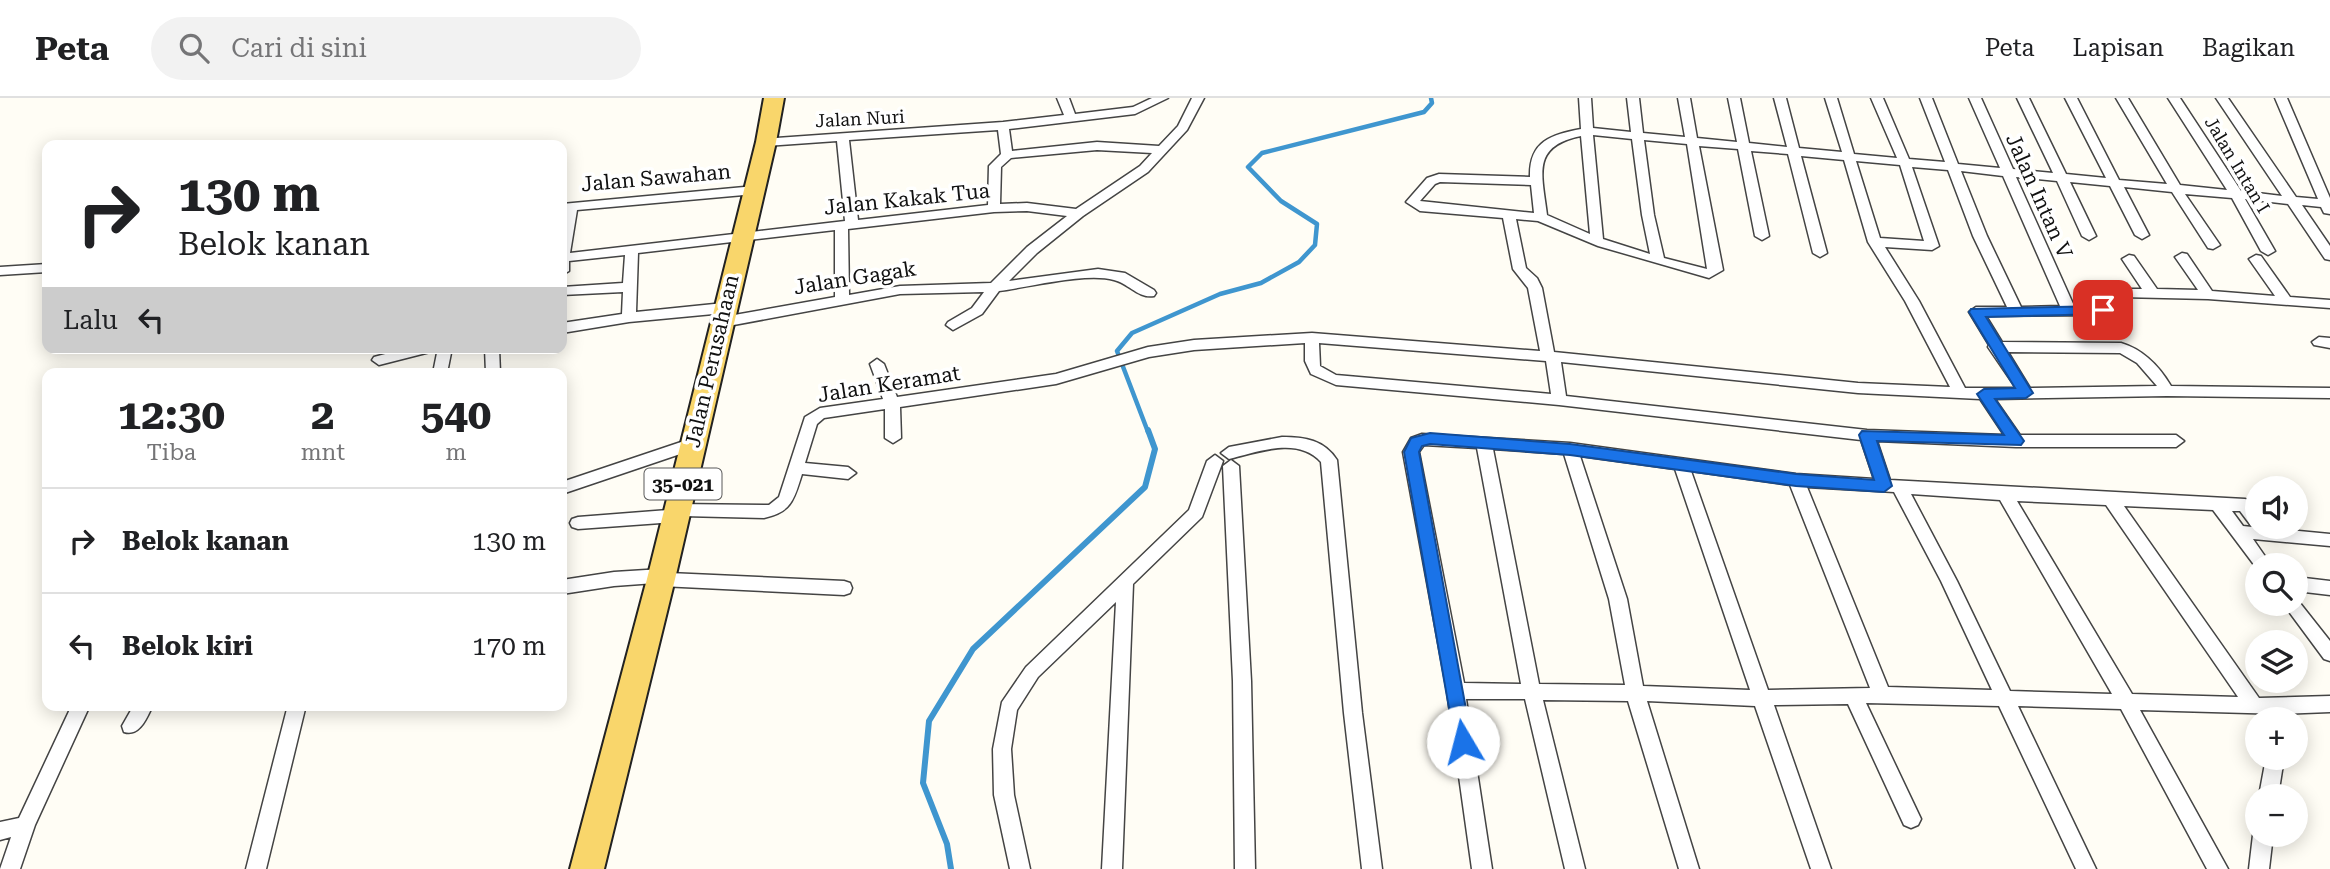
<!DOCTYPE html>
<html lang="id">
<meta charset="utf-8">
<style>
:root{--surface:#fff;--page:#f2f2f2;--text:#202124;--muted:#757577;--line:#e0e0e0}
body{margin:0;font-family:"Roboto Serif",serif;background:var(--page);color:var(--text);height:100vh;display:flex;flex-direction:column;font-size:26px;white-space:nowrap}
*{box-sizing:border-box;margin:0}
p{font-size:23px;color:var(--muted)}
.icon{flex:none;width:38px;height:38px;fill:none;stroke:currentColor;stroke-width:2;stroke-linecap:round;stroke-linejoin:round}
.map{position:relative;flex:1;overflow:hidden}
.details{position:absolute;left:42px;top:270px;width:525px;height:343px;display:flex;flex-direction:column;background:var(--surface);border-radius:14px;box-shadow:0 4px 18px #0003}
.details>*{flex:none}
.guide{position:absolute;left:42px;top:42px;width:525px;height:214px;border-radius:14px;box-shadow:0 4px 18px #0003;background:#fff;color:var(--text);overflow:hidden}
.tools{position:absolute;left:2245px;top:378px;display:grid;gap:14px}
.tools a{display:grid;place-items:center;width:63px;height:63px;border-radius:50%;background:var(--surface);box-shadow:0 4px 18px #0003;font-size:35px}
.pin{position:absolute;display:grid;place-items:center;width:60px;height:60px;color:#fff;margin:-30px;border-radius:14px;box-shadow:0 4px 10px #0006}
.me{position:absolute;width:77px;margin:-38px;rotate:352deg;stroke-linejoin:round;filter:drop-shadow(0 0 5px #0008)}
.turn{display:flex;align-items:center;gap:24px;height:147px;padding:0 21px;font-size:32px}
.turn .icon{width:91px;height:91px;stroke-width:2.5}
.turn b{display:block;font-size:49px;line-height:60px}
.then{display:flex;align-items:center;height:66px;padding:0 21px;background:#0003;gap:14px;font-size:26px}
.eta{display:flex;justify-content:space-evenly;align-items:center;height:119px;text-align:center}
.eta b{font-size:42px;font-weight:700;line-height:49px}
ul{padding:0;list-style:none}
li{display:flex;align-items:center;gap:21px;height:105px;padding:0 21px;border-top:2px solid var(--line)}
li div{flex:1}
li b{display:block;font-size:26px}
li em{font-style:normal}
header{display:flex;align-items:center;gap:42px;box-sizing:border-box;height:98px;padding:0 35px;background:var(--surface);border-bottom:2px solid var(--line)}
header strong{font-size:33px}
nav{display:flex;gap:38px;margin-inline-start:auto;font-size:24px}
.search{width:490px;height:63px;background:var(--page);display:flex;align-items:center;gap:18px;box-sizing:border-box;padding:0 24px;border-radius:38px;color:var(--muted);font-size:26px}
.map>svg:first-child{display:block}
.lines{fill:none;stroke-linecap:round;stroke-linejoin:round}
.stream-far1{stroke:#3f96cf;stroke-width:4.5}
.stream{stroke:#3f96cf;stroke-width:6}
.minor-casing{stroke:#444;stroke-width:3}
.primary-casing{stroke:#222;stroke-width:4}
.minor{fill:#fff;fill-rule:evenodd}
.primary{fill:#f9d66b;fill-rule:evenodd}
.route{fill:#1a73e8;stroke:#114b97;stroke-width:2}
.labels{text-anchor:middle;stroke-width:7;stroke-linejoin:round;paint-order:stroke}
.far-street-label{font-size:18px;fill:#111;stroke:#fff}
.shield{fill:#fff;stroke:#585858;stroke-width:2}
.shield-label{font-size:19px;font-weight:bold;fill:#111}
.street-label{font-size:21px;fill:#111;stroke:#fff}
</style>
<header>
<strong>Peta</strong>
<div class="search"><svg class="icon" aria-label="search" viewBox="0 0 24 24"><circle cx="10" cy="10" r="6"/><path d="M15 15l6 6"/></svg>Cari di sini</div>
<nav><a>Peta</a><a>Lapisan</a><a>Bagikan</a></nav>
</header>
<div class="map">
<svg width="2330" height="771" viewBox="0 0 2330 771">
<rect width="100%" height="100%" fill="#fffdf5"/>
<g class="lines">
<!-- stream-far1 -->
<path class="stream-far1" d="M1148,334L1117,253L1132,235L1220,196L1261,185L1299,164L1315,147L1317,126L1281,103L1248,69L1262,55L1424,14L1432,5L1431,0"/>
<!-- stream -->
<path class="stream" d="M951,771L947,746L923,685L929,623L973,551L1145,389L1155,351L1148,332"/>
<!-- minor casing -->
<g class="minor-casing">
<path id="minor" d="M1057,0H1069L1075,16L1133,9L1152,0H1168L1135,16L1009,31L1012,53L1097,44L1159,48L1178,28L1192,0H1204L1187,32L1148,74L1083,118L1037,155L1009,183L1098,171L1125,175L1154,192L1156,195L1154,198C1139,201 1128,185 1114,182C1087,174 1029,189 999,193L982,216L953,232L946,227L948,224L972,210L984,194L900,196L723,229L718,227L716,224L718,221L723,219L835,199V132L638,155L636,214L724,205L731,210L724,215L629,224L562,235V225L622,216L623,194L562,197V189L623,185L625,157L569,163V173L562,177V124L564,114H562V106L755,88L761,92L755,96L577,112L570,155L845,123L837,43L766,48L760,44L762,41L1003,24L1064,17ZM998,32L1001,56L989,68L988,107L858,122L849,42ZM1097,52L1152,55L1140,68L1076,111L1027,105L1000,106L1001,69L1011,60ZM1027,113L1067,118L1027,149L991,185L900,188L849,197L848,131L994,114Z
M1579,0H1591L1593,30L1631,34L1627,0H1639L1643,35L1685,39L1678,0H1690L1697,40L1737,44L1728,0H1740L1749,45L1787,49L1774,0H1786L1799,50L1842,54L1825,0H1837L1854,56L1897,60L1871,0H1883L1909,61L1945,64L1920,0H1932L1958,66L2000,70L1969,0H1981L2013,71L2053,75L2017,0H2029L2066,76L2106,80L2065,0H2077L2119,82L2167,86L2116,0H2128L2180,87L2227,92L2168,0H2180L2241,93L2282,98L2216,0H2228L2296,99L2318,101L2275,0H2287L2330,100V116L2324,115L2321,109L2302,107L2330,148V162L2325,161L2288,106L2245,101L2275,153L2268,157L2261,153L2232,100L2185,96L2220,147L2213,151L2208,150L2172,94L2124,89L2149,137L2142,141L2135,137L2110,88L2070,84L2096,138L2089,142L2082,138L2057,83L2016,79L2074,208L2103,207L2110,212L2103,217L1986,218L2002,244L2121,245C2144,252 2159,268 2171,288L2330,290V300L2167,298L1995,301L2020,337H2176L2184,343L2176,349H2016L1877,343L1890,382L2245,401C2258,405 2258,417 2258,429L2330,436V448L2253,441L2271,467H2258V472L2213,412L2124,408L2259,600L2330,598V614L2283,616L2140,612L2228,771H2207L2121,611L2018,608L2096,771H2076L1999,608L1866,605L1921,721L1918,727L1911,730L1904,727L1848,606L1774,607L1831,771H1811L1755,608L1647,603L1699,771H1679L1628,603L1543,602L1585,771H1565L1525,601H1466L1492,771H1472L1447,593L1403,354L1411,340L1422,336L1570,345L1796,376L1874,381L1861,342L1559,307L1336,287L1311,276L1305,263V245L1194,252L1149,259L1056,286L900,309L901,340L893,345L885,340V311L824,320L817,326L805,365L848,369L856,375L848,381L802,376C794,401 792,414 764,420L683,418L675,424L578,431L572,429L570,425L572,421L578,419L668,412L670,408L676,406L769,407L779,399L805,319L820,310L883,301L870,266L877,261L884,266L897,299L1056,276L1148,249L1194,242L1312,235L1540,253L1528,190L1513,171L1503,120L1420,113L1406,104L1427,80L1439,76L1530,79C1529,43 1551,37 1581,31ZM1593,37L1632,41L1642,117L1650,156L1603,141ZM1581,38L1590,136L1547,117C1542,76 1531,48 1581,38ZM1644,42L1687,46L1707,171L1664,160L1654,117ZM1699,48L1738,51L1755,138L1762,142L1769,138L1751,53L1788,56L1813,155L1820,159L1827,155L1801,58L1844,62L1868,144L1905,203L1950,289L1858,285L1554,254L1542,190L1537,180L1526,170L1516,121L1538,123L1598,148L1709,180L1723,172ZM1856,63L1900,67L1924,143L1880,140ZM1912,69L1948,72L1973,138L2007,209H1976L1969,214L1989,247L1988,249L2016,290H1965L1919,203L1885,149L1932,152L1939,148ZM1961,73L2003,78L2060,208L2021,209L1987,138ZM1440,84L1531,87L1534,115L1420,103L1435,86ZM1319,245L1546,263L1551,296L1336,277L1320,268ZM2008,254L2120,255L2137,265L2157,288L2030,290ZM1561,264L1858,295L1980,301L2004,337L1867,332L1566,298ZM1424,347L1477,350L1521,586L1464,585L1419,354ZM1493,351L1564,356L1609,501L1625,587L1539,586ZM1580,358L1675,371L1750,592L1643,588L1627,501ZM1691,373L1790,387L1870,590L1768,592ZM1807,389L1894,394L1941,483L1992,592L1888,589ZM1911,396L2000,402L2112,596L2010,593L1957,483ZM2017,403L2106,407L2238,599L2132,596ZM2232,413H2240L2252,429L2243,428Z
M2182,155L2187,156L2212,193L2275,198L2249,161L2256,157L2261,158L2290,199L2330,202V210L2208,201L2120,199L2113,195L2120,191H2142L2122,161L2129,157L2134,158L2157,191L2198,192L2175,159Z
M47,166V174L0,177V169Z
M2319,239L2330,240V250L2314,247L2312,244Z
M408,250L432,251L430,254L379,267L372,262L374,259Z
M438,250H452L447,275H433Z
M485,250H499L500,275H486Z
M1282,339C1305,339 1324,342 1337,362L1362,615L1382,771H1362L1344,615L1321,364C1298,338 1258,354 1229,361L1221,355L1229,349Z
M693,340L698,342L701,346L698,350L562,396V384Z
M1215,357L1223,363L1202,419L1133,486L1122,771H1102L1116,504L1038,579L1017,612L1011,651L1014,697L1030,771H1010L994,697L993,651L1002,604L1026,569L1189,412L1207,363Z
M1231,362L1239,368L1251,583L1255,771H1235L1233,583L1223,368Z
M662,471L669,475L844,483L850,485L852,490L850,495L844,497L661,488L655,485L614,488L562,496V482L614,474Z
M2296,479L2330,483V497L2296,493Z
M2296,500L2330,543V563L2324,561L2287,511L2285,506H2296Z
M72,607H90L35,727L20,771H0L11,739L0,742V724L19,720Z
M134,607H153C147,619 140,639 124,634L122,628Z
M288,607H306L266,771H246Z
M2266,660H2284L2278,698H2259Z
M2258,730V737H2273L2269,771H2249L2253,737Z"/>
</g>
<!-- primary casing -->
<g class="primary-casing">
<path id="primary" d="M764,0H784L776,44L675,481L604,771H570L647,481L756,44Z"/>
</g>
<!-- minor -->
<use href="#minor" class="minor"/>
<!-- primary -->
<use href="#primary" class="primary"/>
</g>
<!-- route -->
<path class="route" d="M2103,208L2108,209V216L1986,219L2033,295L2026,300L1995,301L2024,343L2021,347L1877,343L1892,388L1884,394L1796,388L1570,357L1430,346L1422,348L1419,354L1472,644L1470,650L1463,652L1456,650L1404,354L1411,340L1430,335L1570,346L1796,376L1874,382L1859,337L1862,333L2004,337L1977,296L1984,291L2015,290L1969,214L1971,211Z"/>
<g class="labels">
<!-- far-street labels -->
<g class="far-street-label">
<text transform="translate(860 21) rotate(-3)" y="6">Jalan Nuri</text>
<text transform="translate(2237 67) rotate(59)" y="6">Jalan Intan I</text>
</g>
<!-- shield labels -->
<rect class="shield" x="644.5" y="370.5" width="77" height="31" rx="5"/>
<g class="shield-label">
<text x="683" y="393">35-021</text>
</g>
<!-- street labels -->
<g class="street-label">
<text transform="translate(656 80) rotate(-5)" y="7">Jalan Sawahan</text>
<text transform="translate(2039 98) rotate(66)" y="7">Jalan Intan V</text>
<text transform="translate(907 101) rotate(-6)" y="7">Jalan Kakak Tua</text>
<text transform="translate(855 180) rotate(-9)" y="7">Jalan Gagak</text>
<text transform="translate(712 263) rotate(-77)" y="7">Jalan Perusahaan</text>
<text transform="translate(889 286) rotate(-9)" y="7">Jalan Keramat</text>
</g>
</g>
</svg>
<div class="tools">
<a><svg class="icon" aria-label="sound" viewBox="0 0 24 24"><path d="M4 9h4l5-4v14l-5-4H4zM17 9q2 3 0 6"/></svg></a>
<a><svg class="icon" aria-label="search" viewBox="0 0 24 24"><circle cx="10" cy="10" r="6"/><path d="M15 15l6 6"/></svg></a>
<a><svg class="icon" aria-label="layers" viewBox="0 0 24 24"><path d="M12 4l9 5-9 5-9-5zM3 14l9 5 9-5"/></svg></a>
<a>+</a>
<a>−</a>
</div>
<div class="pin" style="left:2103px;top:212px;background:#d93025"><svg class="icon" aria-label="arrive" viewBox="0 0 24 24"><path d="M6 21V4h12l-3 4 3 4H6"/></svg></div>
<svg class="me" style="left:1463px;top:644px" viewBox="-20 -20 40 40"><circle r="19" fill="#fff"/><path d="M0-13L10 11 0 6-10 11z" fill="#1a73e8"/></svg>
<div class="guide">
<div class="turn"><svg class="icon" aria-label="right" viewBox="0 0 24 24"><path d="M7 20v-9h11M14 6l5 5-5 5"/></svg><div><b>130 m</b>Belok kanan</div></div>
<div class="then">Lalu<svg class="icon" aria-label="left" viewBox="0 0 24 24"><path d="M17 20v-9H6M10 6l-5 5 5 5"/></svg></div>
</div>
<section class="details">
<div class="eta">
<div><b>12:30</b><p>Tiba</p></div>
<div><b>2</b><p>mnt</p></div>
<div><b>540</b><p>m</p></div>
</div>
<ul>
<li><svg class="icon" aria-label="right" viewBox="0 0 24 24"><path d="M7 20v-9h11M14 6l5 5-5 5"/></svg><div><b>Belok kanan</b></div><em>130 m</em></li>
<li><svg class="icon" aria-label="left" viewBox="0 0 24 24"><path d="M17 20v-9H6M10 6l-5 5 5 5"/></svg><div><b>Belok kiri</b></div><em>170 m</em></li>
</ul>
</section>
</div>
